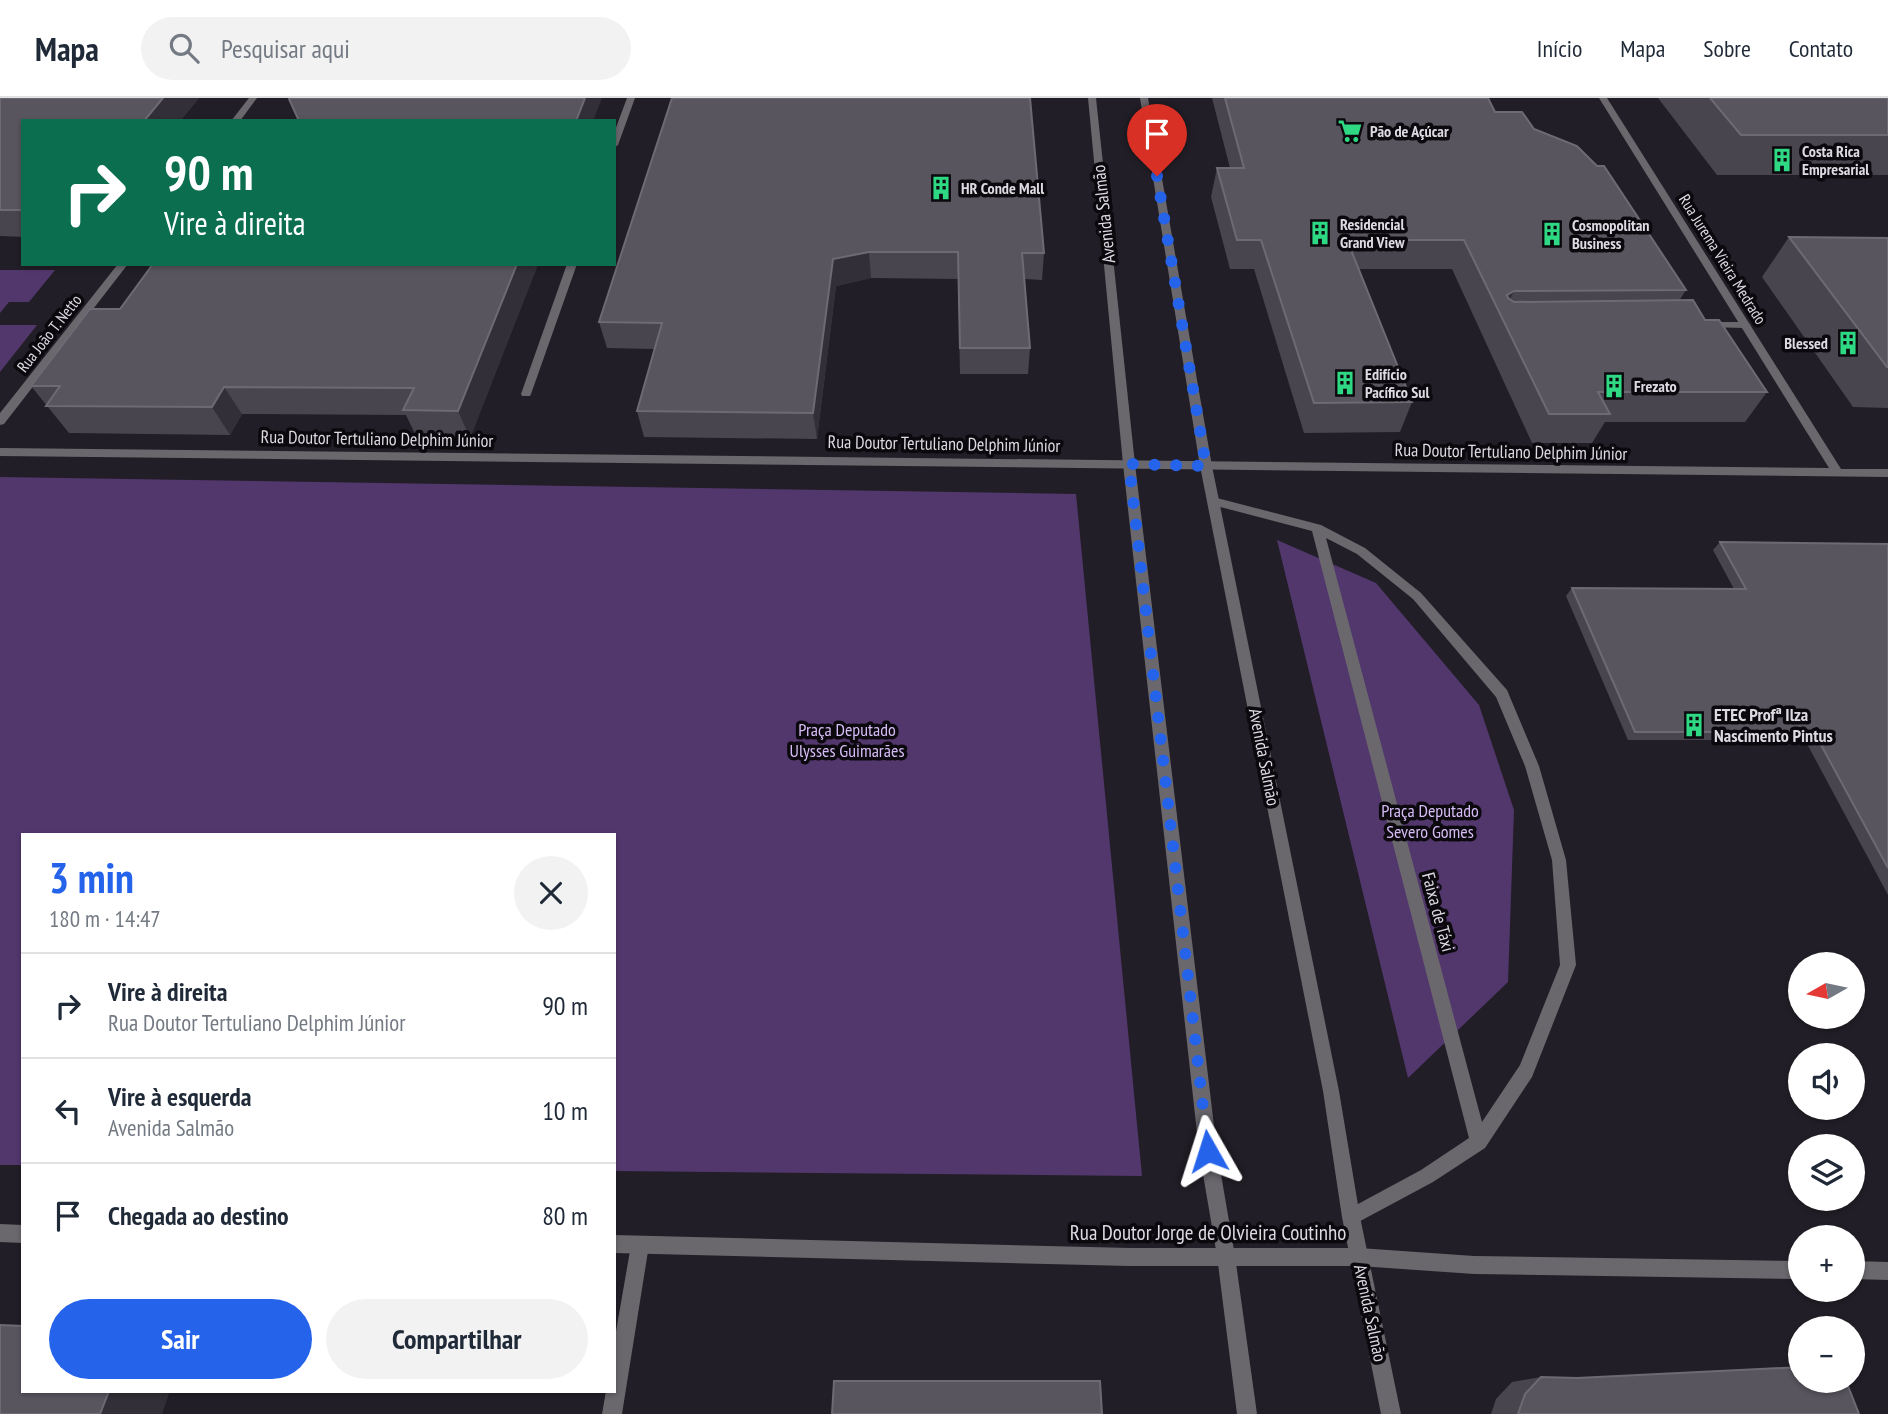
<!DOCTYPE html>
<html lang="pt">
<meta charset="utf-8">
<style>
:root{--surface:#fff;--page:#f2f2f3;--text:#1f2937;--muted:#747a83;--line:#e0e1e3;--accent:#2563eb}
body{margin:0;font-family:"PT Sans Narrow",sans-serif;background:var(--page);color:var(--text);height:100vh;display:flex;flex-direction:column;font-size:26px;white-space:nowrap}
*{box-sizing:border-box;margin:0}
p{font-size:23px;color:var(--muted)}
.icon{flex:none;width:38px;height:38px;fill:none;stroke:currentColor;stroke-width:2;stroke-linecap:round;stroke-linejoin:round}
.map{position:relative;flex:1;overflow:hidden}
.side{position:absolute;left:21px;top:735px;width:595px;height:560px;display:flex;flex-direction:column;background:var(--surface);border-radius:0px;box-shadow:0 2px 5px #0004}
.side>*{flex:none}
.banner{position:absolute;left:21px;top:21px;width:595px;height:147px;border-radius:0px;box-shadow:0 2px 5px #0004;background:#0b6e4f;color:#fff;overflow:hidden}
.needle{width:46px;rotate:261deg}
.controls{position:absolute;left:1788px;top:854px;display:grid;gap:14px}
.controls a{display:grid;place-items:center;width:77px;height:77px;border-radius:50%;background:var(--surface);box-shadow:0 2px 5px #0004;font-size:35px}
.pin{position:absolute;display:grid;place-items:center;width:60px;height:60px;color:#fff;margin:-72px -30px;border-radius:50% 50% 50% 0;rotate:-45deg;box-shadow:0 0 7px #0007}
.pin .icon{rotate:45deg}
.me{position:absolute;width:77px;margin:-38px;rotate:354deg;stroke-linejoin:round;filter:drop-shadow(0 0 5px #0008)}
.turn{display:flex;align-items:center;gap:24px;height:147px;padding:0 28px;font-size:32px}
.turn .icon{width:91px;height:91px;stroke-width:2.5}
.turn b{display:block;font-size:49px;line-height:60px}
.round{display:grid;place-items:center;flex:none;width:74px;height:74px;border-radius:37px;background:var(--page)}
.head{display:flex;align-items:center;justify-content:space-between;height:119px;padding:0 28px}
h1{font-size:42px;font-weight:700;line-height:52px;color:var(--accent)}
.action{display:flex;gap:14px;margin-top:auto;padding:14px 28px}
.action a{flex:1;height:80px;border-radius:42px;background:var(--accent);color:#fff;font-size:28px;font-weight:700;line-height:80px;text-align:center}
.action a+a{background:var(--page);color:var(--text)}
ul{padding:0;list-style:none}
li{display:flex;align-items:center;gap:21px;height:105px;padding:0 28px;border-top:2px solid var(--line)}
li div{flex:1}
li b{display:block;font-size:26px}
li em{font-style:normal}
header{display:flex;align-items:center;gap:42px;box-sizing:border-box;height:98px;padding:0 35px;background:var(--surface);border-bottom:2px solid var(--line)}
header strong{font-size:33px}
nav{display:flex;gap:38px;margin-inline-start:auto;font-size:24px}
.search{width:490px;height:63px;background:var(--page);display:flex;align-items:center;gap:18px;box-sizing:border-box;padding:0 24px;border-radius:38px;color:var(--muted);font-size:26px}
.map>svg:first-child{display:block}
.green{fill:#52376d}
.lines{fill:none;stroke-linecap:round;stroke-linejoin:round}
.service{fill:#6a686d;fill-rule:evenodd}
.minor{fill:#6a686d;fill-rule:evenodd}
.tertiary{fill:#6a686d;fill-rule:evenodd}
.wall{fill:#49454f}
.shaded-wall{fill:#332f38}
.building{fill:#59555f;stroke:#6e6a73;stroke-width:2}
.route{stroke:#2563eb;stroke-width:12;stroke-dasharray:0 21.6}
.labels{text-anchor:middle;stroke-width:7;stroke-linejoin:round;paint-order:stroke}
.far-poi-label{font-size:16px;font-weight:bold;fill:#dddae1;stroke:#0b090d;text-anchor:start}
.far-street-label{font-size:16px;fill:#dddae1;stroke:#0b090d}
.street-label{font-size:18px;fill:#dddae1;stroke:#0b090d}
.poi-label{font-size:18px;font-weight:bold;fill:#dddae1;stroke:#0b090d;text-anchor:start}
.park-label{font-size:18px;fill:#d6bcf6;stroke:#0b090d}
.near-street-label{font-size:21px;fill:#dddae1;stroke:#0b090d}
</style>
<header>
<strong>Mapa</strong>
<div class="search"><svg class="icon" aria-label="search" viewBox="0 0 24 24"><circle cx="10" cy="10" r="6"/><path d="M15 15l6 6"/></svg>Pesquisar aqui</div>
<nav><a>Início</a><a>Mapa</a><a>Sobre</a><a>Contato</a></nav>
</header>
<div class="map">
<svg width="1888" height="1316" viewBox="0 0 1888 1316">
<rect width="100%" height="100%" fill="#221e27"/>
<!-- green -->
<path class="green" d="M0,172H55L29,204H9L0,215Z
M0,227H37L0,274Z
M0,379L1076,396L1142,1078L614,1073V737H23V1067H0Z
M1277,442L1376,485L1479,607L1514,712L1508,884L1408,980Z"/>
<g class="lines">
<!-- service -->
<path class="service" d="M1705,224H1746L1751,227L1746,230L1701,229V225Z
M640,1138L646,1141L649,1147L622,1316H602L606,1293H614V1245L631,1147L634,1141Z"/>
<!-- minor -->
<path class="minor" d="M249,0H257L240,23H231Z
M627,0H635L618,47L614,50V35Z
M1599,0H1607L1841,371H1888V379L0,358V350L1829,370Z
M118,166H128L4,326L0,327V315Z
M567,166H577L531,296L530,298H522L521,296Z
M1213,399L1321,427L1365,450L1421,495L1507,592L1539,668L1566,762L1576,867L1532,979L1485,1050L1433,1084L1351,1128L1345,1125L1342,1119L1345,1113L1421,1072L1469,1040L1312,433L1209,406L1207,403ZM1326,440L1357,456L1413,501L1496,599L1525,668L1552,762L1560,867L1520,967L1482,1024Z
M0,1126L23,1127V1145L0,1144Z
M614,1137L1130,1150H1359L1474,1158L1801,1163V1181L1474,1176L1359,1168H1130L614,1155Z
M1853,1163L1888,1164V1182L1853,1181Z"/>
<!-- tertiary -->
<path class="tertiary" d="M1088,0H1096L1135,366L1217,1053L1235,1158L1257,1316H1237L1217,1158L1199,1053L1123,366Z
M1140,0H1148L1212,368L1339,993L1360,1119L1401,1316H1381L1342,1119L1323,993L1200,368Z"/>
</g>
<!-- wall -->
<path class="wall" d="M0,0H199L180,23H23V139L0,138Z
M672,0L1044,155L1042,182L1025,181L1030,250L1028,276H960L958,181L871,180L836,188L817,341L644,339L637,313L654,251L607,250L599,224Z
M1212,0H1488L1495,14L1534,31L1686,192L1679,203L1705,222L1767,294L1745,324H1605L1592,345H1532L1452,171H1359L1412,304L1400,334L1304,335L1254,171H1230L1211,99L1217,70H1230Z
M1658,0H1888V77H1717Z
M1789,139L1888,140V310L1853,309L1762,179Z
M538,166L470,340H417L406,317L242,316L230,337L69,335L31,288L120,211Z
M1720,444L1888,446V797L1805,642H1628L1566,498L1572,490L1734,491L1713,452Z
M1541,1279L1859,1316H1491L1496,1301L1512,1284Z"/>
<!-- shaded-wall -->
<path class="shaded-wall" d="M163,0H199L180,23H144Z
M585,0H602L593,23H576Z
M869,154L871,180L836,188L817,341L813,315L833,161Z
M517,166H538L470,340L458,313Z
M1514,193L1502,219L1507,197Z
M224,289L242,316L230,337L212,309Z
M109,1293H170L162,1316H100Z"/>
<!-- building -->
<path class="building" d="M0,0H163L144,23H23V112H0Z
M290,0H585L576,23H299L289,1Z
M672,0H1030L1044,155H1022L1030,250H960L958,154H869L833,161L813,315L637,313L662,225L599,224Z
M1225,0H1488L1495,14H1522L1534,31L1577,48L1597,68H1604L1686,192L1514,193L1507,197L1508,200L1514,204L1693,202L1705,222H1719L1767,294H1598L1610,316H1549L1464,142H1347L1412,304L1314,305L1261,142H1237L1217,70H1244Z
M1710,0H1888V37H1741Z
M1789,139L1888,140V269H1887Z
M153,166H517L458,313L403,312L414,290L224,289L212,309L46,308L60,288H31L90,211H120Z
M1720,444L1888,446V770L1814,634H1635L1572,490L1746,491Z
M0,1227L23,1228V1293H109L100,1316H0Z
M1801,1269V1283H1846L1859,1316H1518L1525,1296L1541,1279L1577,1280Z
M834,1283H1100L1102,1316H832Z"/>
<g class="lines">
<!-- route -->
<path class="route" d="M1157,78L1206,368L1129,366L1208,1053"/>
</g>
<!-- icons -->
<defs>
<g id="supermarket-bare" transform="scale(1.89)"><path d="M-6-5.5h2.5l.6 2H6L4.5 2H-2.5L-4.4-4H-6ZM-1.5 3.2a1.3 1.3 0 1 0 .1 0ZM3 3.2a1.3 1.3 0 1 0 .1 0Z" fill="#2fd883" stroke="#0b090d" stroke-width="2.5" paint-order="stroke"/></g>
<g id="building-bare" transform="scale(1.89)"><path d="M-4-6H4V6H1V3H-1V6H-4ZM-2.5-4.3h1.7v1.8h-1.7ZM.8-4.3h1.7v1.8H.8ZM-2.5-1h1.7V.8h-1.7ZM.8-1h1.7V.8H.8Z" fill="#2fd883" stroke="#0b090d" stroke-width="2.5" paint-order="stroke"/></g>
</defs>
<g fill-rule="evenodd">
<use href="#supermarket-bare" x="1350" y="33"/>
<use href="#building-bare" x="1782" y="62"/>
<use href="#building-bare" x="941" y="90"/>
<use href="#building-bare" x="1320" y="135"/>
<use href="#building-bare" x="1552" y="136"/>
<use href="#building-bare" x="1848" y="245"/>
<use href="#building-bare" x="1345" y="285"/>
<use href="#building-bare" x="1614" y="288"/>
<use href="#building-bare" x="1694" y="627"/>
</g>
<g class="labels">
<!-- far-poi labels -->
<g class="far-poi-label">
<text x="1370" y="39">Pão de Açúcar</text>
<text x="1802" y="59">Costa Rica<tspan x="1802" dy="18">Empresarial</tspan></text>
<text x="961" y="96">HR Conde Mall</text>
<text x="1340" y="132">Residencial<tspan x="1340" dy="18">Grand View</tspan></text>
<text x="1572" y="133">Cosmopolitan<tspan x="1572" dy="18">Business</tspan></text>
<text x="1828" y="251" text-anchor="end">Blessed</text>
<text x="1365" y="282">Edifício<tspan x="1365" dy="18">Pacífico Sul</tspan></text>
<text x="1634" y="294">Frezato</text>
</g>
<!-- far-street labels -->
<g class="far-street-label">
<text transform="translate(1723 161) rotate(58)" y="6">Rua Jurema Vieira Medrado</text>
<text transform="translate(49 235) rotate(-52)" y="6">Rua João T. Netto</text>
</g>
<!-- street labels -->
<g class="street-label">
<text transform="translate(1104 116) rotate(-96)" y="6">Avenida Salmão</text>
<text transform="translate(377 341) rotate(1)" y="6">Rua Doutor Tertuliano Delphim Júnior</text>
<text transform="translate(944 346) rotate(1)" y="6">Rua Doutor Tertuliano Delphim Júnior</text>
<text transform="translate(1511 354) rotate(1)" y="6">Rua Doutor Tertuliano Delphim Júnior</text>
<text transform="translate(1264 659) rotate(79)" y="6">Avenida Salmão</text>
<text transform="translate(1438 814) rotate(75)" y="6">Faixa de Táxi</text>
<text transform="translate(1370 1215) rotate(78)" y="6">Avenida Salmão</text>
</g>
<!-- poi labels -->
<g class="poi-label">
<text x="1714" y="623">ETEC Profª Ilza<tspan x="1714" dy="21">Nascimento Pintus</tspan></text>
</g>
<!-- park labels -->
<g class="park-label">
<text x="847" y="638">Praça Deputado<tspan x="847" dy="21">Ulysses Guimarães</tspan></text>
<text x="1430" y="719">Praça Deputado<tspan x="1430" dy="21">Severo Gomes</tspan></text>
</g>
<!-- near-street labels -->
<g class="near-street-label">
<text x="1208" y="1142">Rua Doutor Jorge de Olvieira Coutinho</text>
</g>
</g>
</svg>
<div class="controls">
<a><svg class="needle" viewBox="-14 -14 28 28"><path d="M0-13l5 13h-10z" fill="#e53935"/><path d="M0 13l5-13h-10z" fill="#747a83"/></svg></a>
<a><svg class="icon" aria-label="sound" viewBox="0 0 24 24"><path d="M4 9h4l5-4v14l-5-4H4zM17 9q2 3 0 6"/></svg></a>
<a><svg class="icon" aria-label="layers" viewBox="0 0 24 24"><path d="M12 4l9 5-9 5-9-5zM3 14l9 5 9-5"/></svg></a>
<a>+</a>
<a>−</a>
</div>
<div class="pin" style="left:1157px;top:78px;background:#d93025"><svg class="icon" aria-label="arrive" viewBox="0 0 24 24"><path d="M6 21V4h12l-3 4 3 4H6"/></svg></div>
<svg class="me" style="left:1208px;top:1053px" viewBox="-20 -20 40 40"><path d="M0-17L14 15 0 8-14 15z" fill="#2563eb" stroke="#fff" stroke-width="4"/></svg>
<div class="banner">
<div class="turn"><svg class="icon" aria-label="right" viewBox="0 0 24 24"><path d="M7 20v-9h11M14 6l5 5-5 5"/></svg><div><b>90 m</b>Vire à direita</div></div>
</div>
<section class="side">
<div class="head"><div><h1>3 min</h1><p>180 m · 14:47</p></div><a class="round"><svg class="icon" aria-label="close" viewBox="0 0 24 24"><path d="M6 6l12 12M18 6L6 18"/></svg></a></div>
<ul>
<li><svg class="icon" aria-label="right" viewBox="0 0 24 24"><path d="M7 20v-9h11M14 6l5 5-5 5"/></svg><div><b>Vire à direita</b><p>Rua Doutor Tertuliano Delphim Júnior</p></div><em>90 m</em></li>
<li><svg class="icon" aria-label="left" viewBox="0 0 24 24"><path d="M17 20v-9H6M10 6l-5 5 5 5"/></svg><div><b>Vire à esquerda</b><p>Avenida Salmão</p></div><em>10 m</em></li>
<li><svg class="icon" aria-label="arrive" viewBox="0 0 24 24"><path d="M6 21V4h12l-3 4 3 4H6"/></svg><div><b>Chegada ao destino</b></div><em>80 m</em></li>
</ul>
<div class="action"><a>Sair</a><a>Compartilhar</a></div>
</section>
</div>
